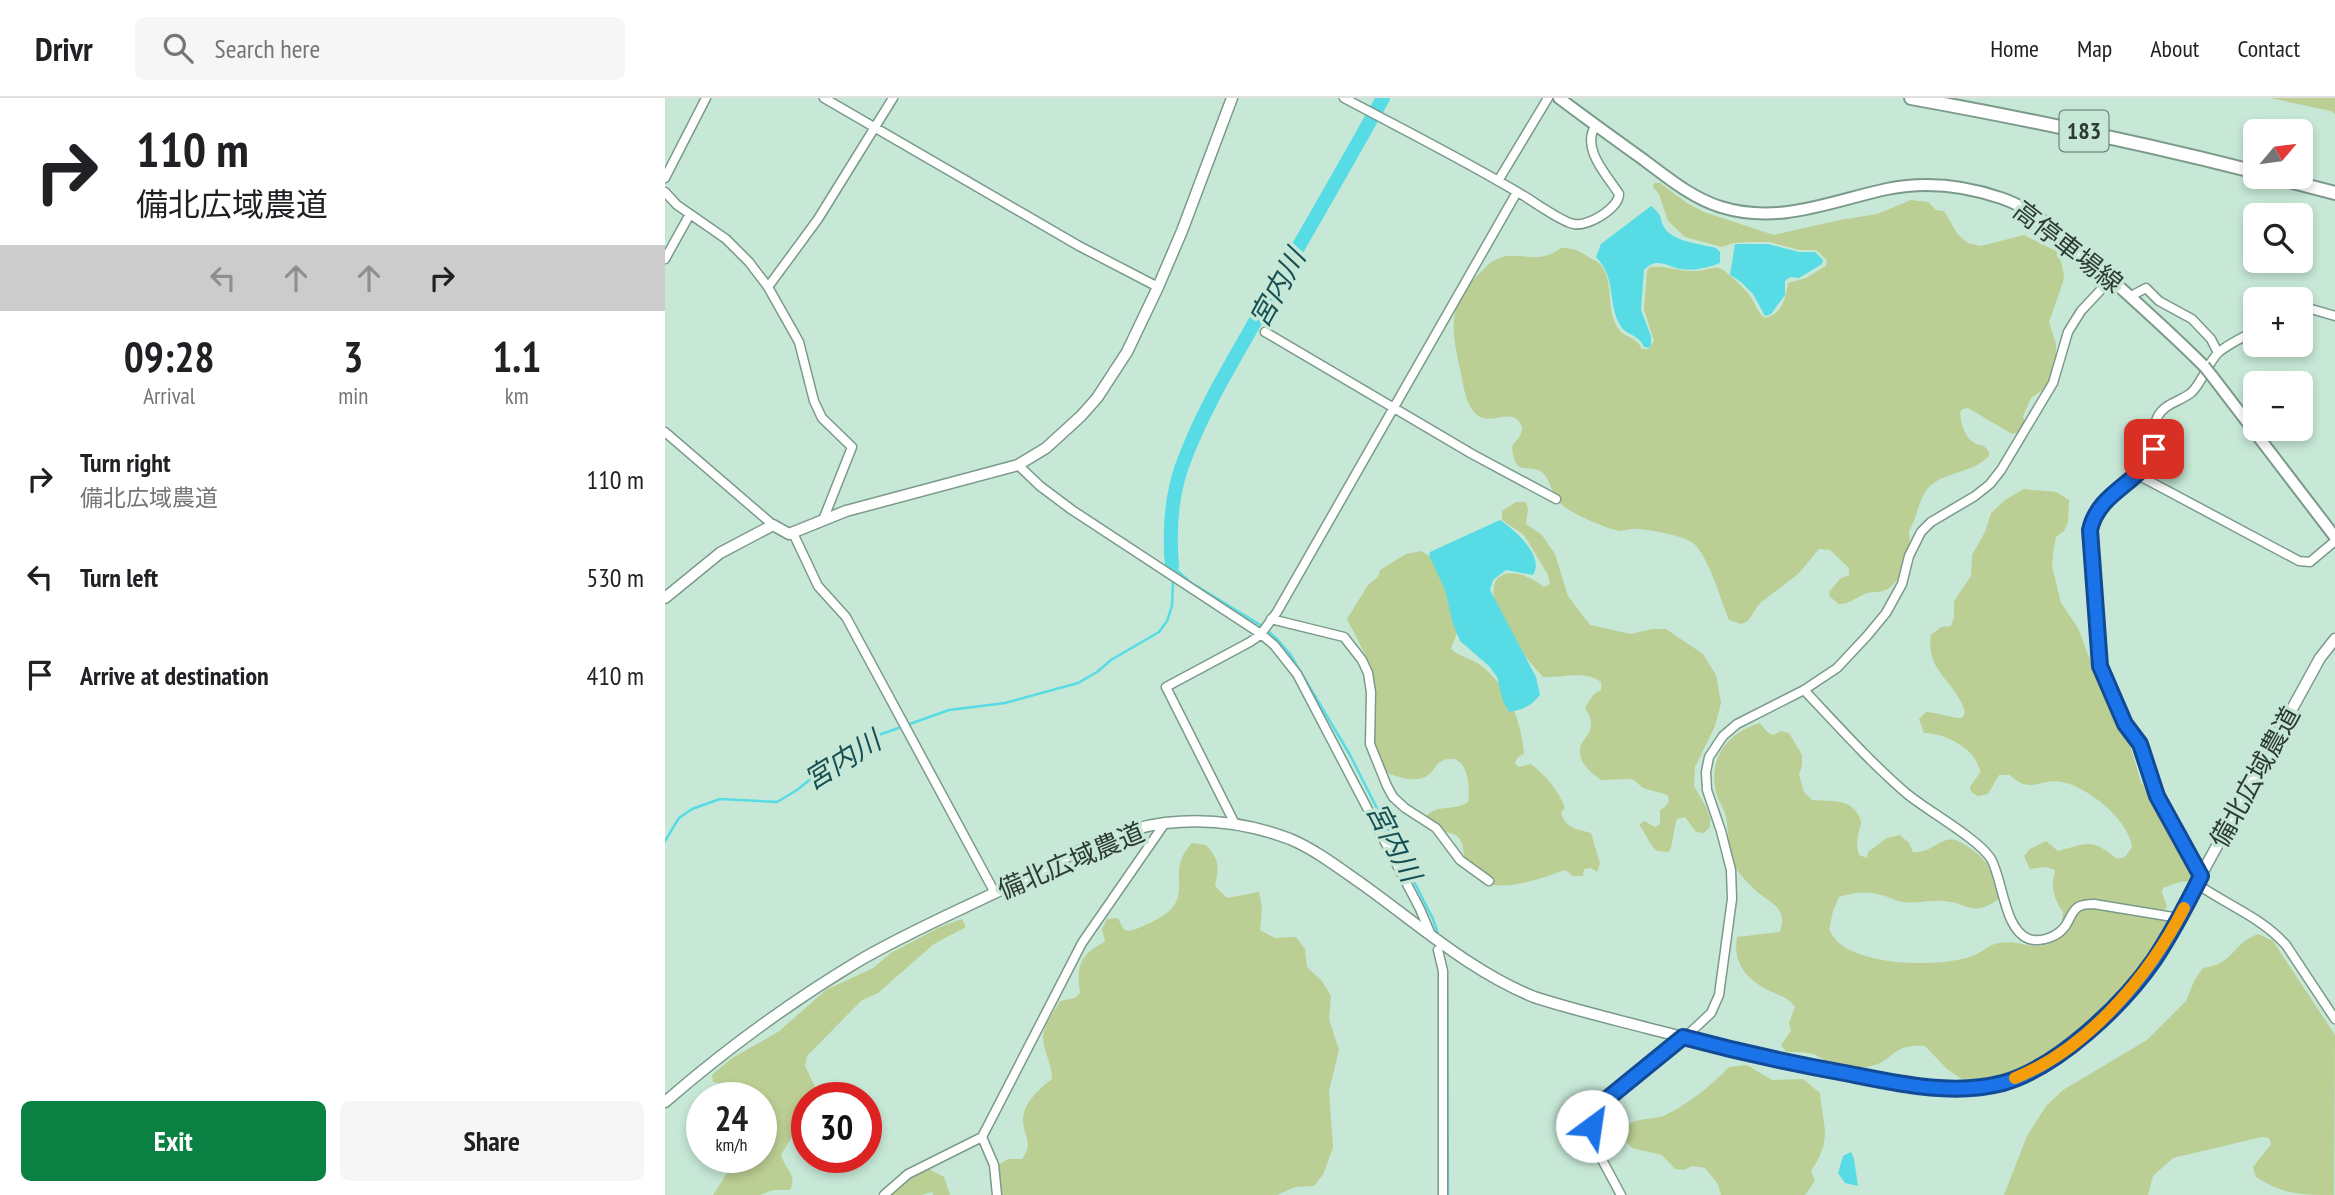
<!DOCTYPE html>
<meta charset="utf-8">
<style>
:root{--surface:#fff;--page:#f6f6f6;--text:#202124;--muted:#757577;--line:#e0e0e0;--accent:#0b8043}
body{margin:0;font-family:"PT Sans Narrow","Noto Sans JP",sans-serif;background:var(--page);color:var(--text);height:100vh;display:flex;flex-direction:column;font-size:26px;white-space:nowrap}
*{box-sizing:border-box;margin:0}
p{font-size:23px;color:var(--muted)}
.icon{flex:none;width:38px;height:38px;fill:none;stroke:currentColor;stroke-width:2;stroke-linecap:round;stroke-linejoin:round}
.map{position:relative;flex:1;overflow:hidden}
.details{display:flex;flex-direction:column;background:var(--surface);width:665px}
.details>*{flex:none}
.banner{background:#fff;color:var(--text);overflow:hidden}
.needle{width:46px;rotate:61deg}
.fabs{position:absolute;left:1578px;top:21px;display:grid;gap:14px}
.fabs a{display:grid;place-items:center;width:70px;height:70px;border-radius:10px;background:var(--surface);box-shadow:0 4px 10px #0003;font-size:35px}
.speed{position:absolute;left:21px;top:984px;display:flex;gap:14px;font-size:35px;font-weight:700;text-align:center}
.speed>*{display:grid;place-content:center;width:91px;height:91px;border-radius:50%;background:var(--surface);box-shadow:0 4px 10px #0003;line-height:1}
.speed small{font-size:18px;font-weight:400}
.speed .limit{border:10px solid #d22;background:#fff;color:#111}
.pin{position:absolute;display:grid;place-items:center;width:60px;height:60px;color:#fff;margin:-30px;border-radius:14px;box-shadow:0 4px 10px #0006}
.me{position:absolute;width:77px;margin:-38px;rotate:31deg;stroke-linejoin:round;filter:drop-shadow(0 0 5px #0008)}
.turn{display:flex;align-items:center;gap:24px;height:147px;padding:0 21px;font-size:32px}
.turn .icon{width:91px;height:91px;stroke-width:2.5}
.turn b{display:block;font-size:49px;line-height:60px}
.lanes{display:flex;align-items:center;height:66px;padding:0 21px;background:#0003;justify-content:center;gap:35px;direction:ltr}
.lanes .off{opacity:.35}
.eta{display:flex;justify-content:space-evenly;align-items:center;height:119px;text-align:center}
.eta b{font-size:42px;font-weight:700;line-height:49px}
.primary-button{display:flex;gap:14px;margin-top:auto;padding:14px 21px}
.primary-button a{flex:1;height:80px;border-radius:10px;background:var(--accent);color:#fff;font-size:28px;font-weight:700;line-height:80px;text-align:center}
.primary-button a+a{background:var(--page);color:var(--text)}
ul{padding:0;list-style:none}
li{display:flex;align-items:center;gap:21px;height:98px;padding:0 21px}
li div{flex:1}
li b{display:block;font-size:26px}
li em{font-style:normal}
header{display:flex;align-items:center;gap:42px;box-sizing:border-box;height:98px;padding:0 35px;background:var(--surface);border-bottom:2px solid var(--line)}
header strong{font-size:33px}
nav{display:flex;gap:38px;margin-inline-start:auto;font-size:24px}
.search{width:490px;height:63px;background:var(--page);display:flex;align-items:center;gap:18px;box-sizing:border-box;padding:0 24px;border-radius:10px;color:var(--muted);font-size:26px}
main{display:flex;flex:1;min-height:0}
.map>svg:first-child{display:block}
.green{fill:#bbce93}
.water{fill:#57dbe5}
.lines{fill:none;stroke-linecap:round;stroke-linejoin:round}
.stream{stroke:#57dbe5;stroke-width:2.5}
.river{stroke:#57dbe5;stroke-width:14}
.minor-casing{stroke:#7b9a8a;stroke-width:11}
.tertiary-casing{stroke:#7b9a8a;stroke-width:13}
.secondary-casing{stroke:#7b9a8a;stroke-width:14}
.trunk-casing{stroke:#7b9a8a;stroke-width:16}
.minor{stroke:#fff;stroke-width:8}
.tertiary{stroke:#fff;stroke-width:10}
.secondary{stroke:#fff;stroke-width:10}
.trunk{stroke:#fff;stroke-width:12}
.secondary-bridge-casing{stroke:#7b9a8a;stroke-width:14;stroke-linecap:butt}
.secondary-bridge{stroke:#fff;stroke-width:10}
.route-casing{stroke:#114b97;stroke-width:18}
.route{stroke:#1a73e8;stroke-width:12}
.slow{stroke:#f59e0b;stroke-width:12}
.labels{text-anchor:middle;stroke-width:7;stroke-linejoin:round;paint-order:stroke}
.shield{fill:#c7e8d7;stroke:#5c6f65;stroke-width:2}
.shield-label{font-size:24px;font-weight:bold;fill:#2e3b34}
.street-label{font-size:26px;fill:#2e3b34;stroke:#c7e8d7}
.water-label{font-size:28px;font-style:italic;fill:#175054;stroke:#c7e8d7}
</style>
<header>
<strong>Drivr</strong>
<div class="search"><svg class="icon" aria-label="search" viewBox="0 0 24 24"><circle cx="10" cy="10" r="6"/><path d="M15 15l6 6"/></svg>Search here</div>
<nav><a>Home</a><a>Map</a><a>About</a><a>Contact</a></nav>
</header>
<main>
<section class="details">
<div class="banner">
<div class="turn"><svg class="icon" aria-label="right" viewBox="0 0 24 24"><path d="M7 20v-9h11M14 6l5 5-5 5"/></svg><div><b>110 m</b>備北広域農道</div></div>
<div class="lanes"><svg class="icon off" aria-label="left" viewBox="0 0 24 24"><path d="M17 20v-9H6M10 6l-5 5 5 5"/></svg><svg class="icon off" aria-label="ahead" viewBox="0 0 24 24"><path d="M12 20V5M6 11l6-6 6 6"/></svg><svg class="icon off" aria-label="ahead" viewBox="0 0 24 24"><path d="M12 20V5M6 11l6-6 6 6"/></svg><svg class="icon" aria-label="right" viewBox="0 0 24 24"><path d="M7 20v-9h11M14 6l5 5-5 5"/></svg></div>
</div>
<div class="eta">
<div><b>09:28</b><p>Arrival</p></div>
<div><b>3</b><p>min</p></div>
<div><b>1.1</b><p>km</p></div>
</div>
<ul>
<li><svg class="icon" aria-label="right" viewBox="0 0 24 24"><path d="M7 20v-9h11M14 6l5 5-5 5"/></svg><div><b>Turn right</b><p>備北広域農道</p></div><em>110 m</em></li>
<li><svg class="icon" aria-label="left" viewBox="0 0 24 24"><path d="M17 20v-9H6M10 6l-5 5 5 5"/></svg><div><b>Turn left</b></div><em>530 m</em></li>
<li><svg class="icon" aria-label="arrive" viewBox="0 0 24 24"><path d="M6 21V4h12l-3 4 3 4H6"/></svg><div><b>Arrive at destination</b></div><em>410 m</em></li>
</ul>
<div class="primary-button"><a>Exit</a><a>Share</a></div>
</section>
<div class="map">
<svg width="1670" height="1097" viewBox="0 0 1670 1097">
<rect width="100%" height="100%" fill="#c7e8d7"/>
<!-- green -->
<path class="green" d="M1605,0H1670V16L1666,13Z
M989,85H995L1022,105L1039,114L1109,137L1175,122L1212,116L1246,102L1263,104L1271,112L1279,113L1293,137L1303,145L1316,148L1359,137L1391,153L1395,160L1399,176L1398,184L1384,224L1391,246V263L1382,289L1366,300L1358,318L1360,325L1355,334L1347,336L1303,310L1297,311L1295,315C1297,331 1301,345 1319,348L1324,354V358C1308,375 1282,373 1265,388C1253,400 1253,419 1244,433C1246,452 1240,482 1221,492C1214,495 1206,493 1200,496C1190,500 1185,506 1174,506L1165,499L1164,494L1175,481L1184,477V470L1165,452L1154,451L1133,476L1094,506L1083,523L1076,526L1064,522C1056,502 1043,457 1028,445C1019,438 983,431 971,431C966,430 961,433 956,433C941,431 908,416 897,407C887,399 886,383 878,375C865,363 850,383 847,348C852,342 861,333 855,325C845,309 825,329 811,316C800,305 799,289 796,276C788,238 780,210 810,180C815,175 820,169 825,165C851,147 868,171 896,150C908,150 912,152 922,158C926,161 931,162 935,166C950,183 940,212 953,230C960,241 970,237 977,251H984L989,243L979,212L982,173L985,169C1002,167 1014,174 1032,173C1039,173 1047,169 1054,170C1058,170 1078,189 1082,194C1090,202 1091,214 1100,220C1118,215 1120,201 1123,185L1141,180L1161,168L1162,162L1151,152H1134L1105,144H1088L1068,145L1057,149L1020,139L1003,123L994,96L988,89Z
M1359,391L1391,394L1404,402L1403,424L1399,433L1391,439L1389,448L1387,468L1396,505L1413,530L1443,609L1462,637L1476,684L1527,767L1525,783L1514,784L1498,790L1497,794L1502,808L1499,813L1502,829L1500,838L1488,852L1481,867L1439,911L1375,961L1348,975L1321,980L1297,981L1282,971L1260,948C1227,945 1230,962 1206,968C1194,971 1174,969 1163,964C1157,962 1154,958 1148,956C1140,954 1131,954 1121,954L1116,947L1126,933L1124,925L1130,909C1124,900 1116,898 1107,894C1083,883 1067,866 1072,839L1115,834C1121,814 1113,809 1099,799C1091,794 1081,783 1075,776C1064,762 1064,737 1061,719C1059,710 1053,703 1051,694C1043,660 1063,634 1095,625L1102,634L1108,637L1116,633L1124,635L1137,657V667L1134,677L1139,694L1147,702C1165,704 1184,699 1194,718C1196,722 1197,725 1195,729C1192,740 1191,746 1194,757L1202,760L1203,754L1222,740L1235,737L1244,745L1248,754C1262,755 1267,748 1279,743C1287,740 1293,742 1300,747C1322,760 1331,775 1334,801C1304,821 1306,804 1277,803C1265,802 1251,806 1239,804C1233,804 1228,801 1223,799C1205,793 1192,793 1174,799L1168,813L1164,832C1167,836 1170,842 1174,845C1202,868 1272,869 1305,859C1316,856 1322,847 1334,845C1359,841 1372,858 1395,839L1398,814C1392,806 1387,794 1388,784C1388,780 1390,776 1390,772L1381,769L1365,771L1359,758L1365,751L1381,743L1393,753C1423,746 1425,739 1452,761L1460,759L1467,749C1464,722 1423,689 1397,684C1375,680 1365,697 1345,677H1334L1323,696L1313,698L1306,694L1305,689L1316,673C1313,668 1311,661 1307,657C1296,644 1275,635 1259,635L1254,621L1261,614C1274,615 1285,620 1297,620L1300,614C1291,583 1260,574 1266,537L1276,529L1286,528L1289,519V503L1306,478L1307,457L1320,434L1326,415L1340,402Z
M851,404H861L863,411L861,426L877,437L890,456L903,498L925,527L966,536L987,531H1001L1038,556L1051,577L1056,605L1050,628L1030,669L1029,688L1041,709L1045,720V729L1039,735L1031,734L1020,719L1012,721C1008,732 1009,743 1004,754L992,753C983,745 982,736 974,727L979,723L990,729L995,726V712L1001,708L1004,703L1003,697L978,690L970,683L965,681L936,682C925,674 909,661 917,645C921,638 927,633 926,624C926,619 922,614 920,609L929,596L936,592V584C920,572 896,580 878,579C860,559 841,537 832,511C817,468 853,468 879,489L885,486L883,477L859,437L837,422V413Z
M756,453L767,460L781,489L793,532L786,551C795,559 806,560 815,567C842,586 857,624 859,656L853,659L850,665L853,669L866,666C881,678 893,691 900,710L896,715C901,731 912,731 926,735L935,765L932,774L926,770L919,771L918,778H908L900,772C881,779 844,792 825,786C821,785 818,782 815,781C810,778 805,777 802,772C797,762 801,750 794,740C783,727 768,744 757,724C769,703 787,715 803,704C806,688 802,651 777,663C768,667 770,676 757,680C745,684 731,678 720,674L707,641V590L705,566L682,521L703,487L713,479L715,472L741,456Z
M527,745L541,747C555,763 554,768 550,788L562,800L594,794L597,810L595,832L610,840L631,839L640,851L642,869L657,883L666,898L664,921L674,952L664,993L668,1049L659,1075L649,1088L630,1089L612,1097H335L333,1067L343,1061H357C369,1044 359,1040 358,1023C357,1006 375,990 387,981C387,966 379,955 378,940C378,928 389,914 395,903L410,900L415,895C411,868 415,856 440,844L437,831L442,821L453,820L459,832C467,834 473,830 480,827C540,803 495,778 527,745Z
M297,821L301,829L269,846L213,895L197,902L142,958L140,968L155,999H142V1022L129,1035L116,1057C120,1072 133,1076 125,1092H108L95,1097H48L64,1072L88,1059H96V1048L104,1037L102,1016L96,1010V999H87L66,988L48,984L47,977L67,960L113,934L161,892L208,870L226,855L275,829Z
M1593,836L1608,843L1670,937L1669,1097C1637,1097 1619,1097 1591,1079L1588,1069L1606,1046L1604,1040L1597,1039L1508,1060L1488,1078L1483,1097H1339L1362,1038L1381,1008L1398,992L1482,942L1521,903L1530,881L1538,870C1570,866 1566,846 1593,836Z
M1082,967L1107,982L1138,981L1155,995C1158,1030 1168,1040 1146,1073L1150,1083L1140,1097H1056L1053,1086L1040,1070L1028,1068L1018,1072L1010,1071L997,1057L967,1050L958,1040L957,1031C972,1018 982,1023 998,1018C1018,1010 1050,985 1064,969Z
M258,1071H264L279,1079L285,1097H268L267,1094L256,1097H224Z"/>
<!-- water -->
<path class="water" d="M986,108C1000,119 993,121 1001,132C1011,144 1036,146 1051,150L1055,154V165C1042,170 1029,173 1016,171C1002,169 992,158 979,172L976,212L986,238V247L984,250L979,249C973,235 961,238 955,227C942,204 952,181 931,159L936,146Z
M1070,146H1103L1134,154H1150L1158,162L1157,166L1134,180L1125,179L1120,183V197L1106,216L1100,218L1088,196L1076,184L1065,177Z
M835,422C850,432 880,458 868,477L841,472L828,482L825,492L871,579L875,597C866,608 858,612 844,614L838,603L832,579L824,568L795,543L788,526L780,492L764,457L765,454Z
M1186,1054L1189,1061L1193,1088L1180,1085L1173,1075L1178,1058Z"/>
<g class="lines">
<!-- stream -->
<path class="stream" d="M507,468L525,484L597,528L612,541L625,556L685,657L768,821L774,839
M0,743L14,720L27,711L55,701L112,704L132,692L179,654L211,638L284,612L340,605L413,585L432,574L446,562L494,534L502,523L507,508L508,482
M782,897L783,1097"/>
<!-- river -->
<path class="river" d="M507,468C504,435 506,400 517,368C538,310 572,256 602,203C641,136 680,68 718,0"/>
<!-- minor casing -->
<g class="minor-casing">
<path id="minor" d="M159,0L414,148L493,189
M679,0C737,31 797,61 854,95C867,102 896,124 909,126C923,129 954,110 954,96C942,77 915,50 931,27
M0,80L41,0
M833,83L883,0
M0,94L12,107L61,141L84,164L103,189L134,244L149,303L157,320L187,349L158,422
M0,161L25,116
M103,189L153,121L228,0
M1466,198L1481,190L1494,203L1527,221L1546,241L1553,255
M1636,208L1670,218
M600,234L807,356L891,401
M0,334L108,427
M353,367L375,388L407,412L596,536L609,547L632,576L755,811L766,837
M1471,376L1634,463L1645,464L1670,443
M128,435L153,488L181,519L330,795
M606,521L679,539L697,562L703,575L706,594L705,646L722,688L728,699L740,710L771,730L795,762L824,783
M1139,592C1172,627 1205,664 1241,695C1261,712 1314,741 1326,761C1338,782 1339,832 1364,841C1377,845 1394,838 1401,827C1405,821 1407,813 1413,809C1418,806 1423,806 1429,806L1514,820
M570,726L501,589L585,544L596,536L612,514L852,94
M1536,778L1492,698L1475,646L1460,626L1435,568L1425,432C1433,396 1463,391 1483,365C1494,351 1485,332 1493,318C1500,305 1517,303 1527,294C1538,283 1543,264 1554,254C1565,245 1579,239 1591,232
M1532,786C1562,807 1596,819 1621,847L1670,921
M773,852L778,873V1097
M317,1039L329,1067L332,1097
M219,1097L243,1076L317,1039L417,845L500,725
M956,1097L928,1045L927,1028L932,1012L942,1000L1014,945L1046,915L1054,897L1067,801L1066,772L1056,733L1042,692L1041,674L1044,659L1058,638L1072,626L1139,592L1172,570L1202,538L1221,515L1237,486L1244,458L1256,434L1266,424L1310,398L1325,386L1336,372L1388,285L1403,234L1416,213L1446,181"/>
</g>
<!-- tertiary casing -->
<g class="tertiary-casing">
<path id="tertiary" d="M0,500L55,455L108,427L124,436L181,413L353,367L381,350L416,318L432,300L462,254L493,189L517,133L567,0
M0,1004C60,952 124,905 192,864C241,835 293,813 344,788C393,764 445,732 500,725C542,720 586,726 625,741C651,752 674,770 697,786C753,826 805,873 869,899C906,911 944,920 982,930C1045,946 1108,962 1173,974C1226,984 1287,1001 1341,984C1401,964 1453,911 1490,861L1655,560L1670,541"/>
</g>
<!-- secondary casing -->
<g class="secondary-casing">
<path id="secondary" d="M894,0C922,21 951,42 979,62C1003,80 1027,100 1056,109C1114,127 1166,103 1222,91C1261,83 1298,87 1336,100C1372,112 1403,143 1430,167C1467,200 1504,233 1539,268
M1547,278L1670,439"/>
</g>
<!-- trunk casing -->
<g class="trunk-casing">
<path id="trunk" d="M1246,0C1362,21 1477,45 1591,74
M1608,79L1670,95"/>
</g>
<!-- minor -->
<use href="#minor" class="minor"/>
<!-- tertiary -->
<use href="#tertiary" class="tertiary"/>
<!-- secondary -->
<use href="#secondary" class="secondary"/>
<!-- trunk -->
<use href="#trunk" class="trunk"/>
<!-- secondary-bridge casing -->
<g class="secondary-bridge-casing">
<path id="secondary-bridge" d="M1539,268L1547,278"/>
</g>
<!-- secondary-bridge -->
<use href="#secondary-bridge" class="secondary-bridge"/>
</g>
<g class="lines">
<!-- route casing -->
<g class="route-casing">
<path id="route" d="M927,1028L928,1019L937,1005L1018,939C1074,954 1129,966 1185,976C1235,986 1288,998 1338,985C1392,970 1458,907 1489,862C1507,835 1522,806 1536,778L1492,698L1475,646L1460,626L1435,568L1425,432C1434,392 1477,386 1489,351"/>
</g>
<!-- route -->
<use href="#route" class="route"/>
<!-- slow -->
<path class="slow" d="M1350,980C1423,951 1484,878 1519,810"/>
</g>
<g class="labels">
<!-- shield labels -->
<rect class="shield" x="1394.5" y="12.5" width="49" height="41" rx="5"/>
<g class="shield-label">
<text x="1419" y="41">183</text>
</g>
<!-- street labels -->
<g class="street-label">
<text transform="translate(1403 149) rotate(38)" y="9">高停車場線</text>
<text transform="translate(1590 679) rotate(-61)" y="9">備北広域農道</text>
<text transform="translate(406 763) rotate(-23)" y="9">備北広域農道</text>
</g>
<!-- water labels -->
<g class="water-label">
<text transform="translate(612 190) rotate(-61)" y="10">宮内川</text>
<text transform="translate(177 662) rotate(-32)" y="10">宮内川</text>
<text transform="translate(729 744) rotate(63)" y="10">宮内川</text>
</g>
</g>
</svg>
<div class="fabs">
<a><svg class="needle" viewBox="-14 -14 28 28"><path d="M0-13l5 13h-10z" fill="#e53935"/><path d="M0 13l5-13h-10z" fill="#757577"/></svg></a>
<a><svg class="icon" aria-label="search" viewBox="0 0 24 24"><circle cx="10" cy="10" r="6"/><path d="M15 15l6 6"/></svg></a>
<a>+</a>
<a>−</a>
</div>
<div class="speed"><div>24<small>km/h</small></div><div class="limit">30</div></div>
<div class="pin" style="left:1489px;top:351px;background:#d93025"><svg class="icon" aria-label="arrive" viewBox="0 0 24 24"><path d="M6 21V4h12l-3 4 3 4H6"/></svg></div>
<svg class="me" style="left:927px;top:1028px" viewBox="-20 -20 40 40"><circle r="19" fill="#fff"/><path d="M0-13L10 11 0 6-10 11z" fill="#1a73e8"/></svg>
</div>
</main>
